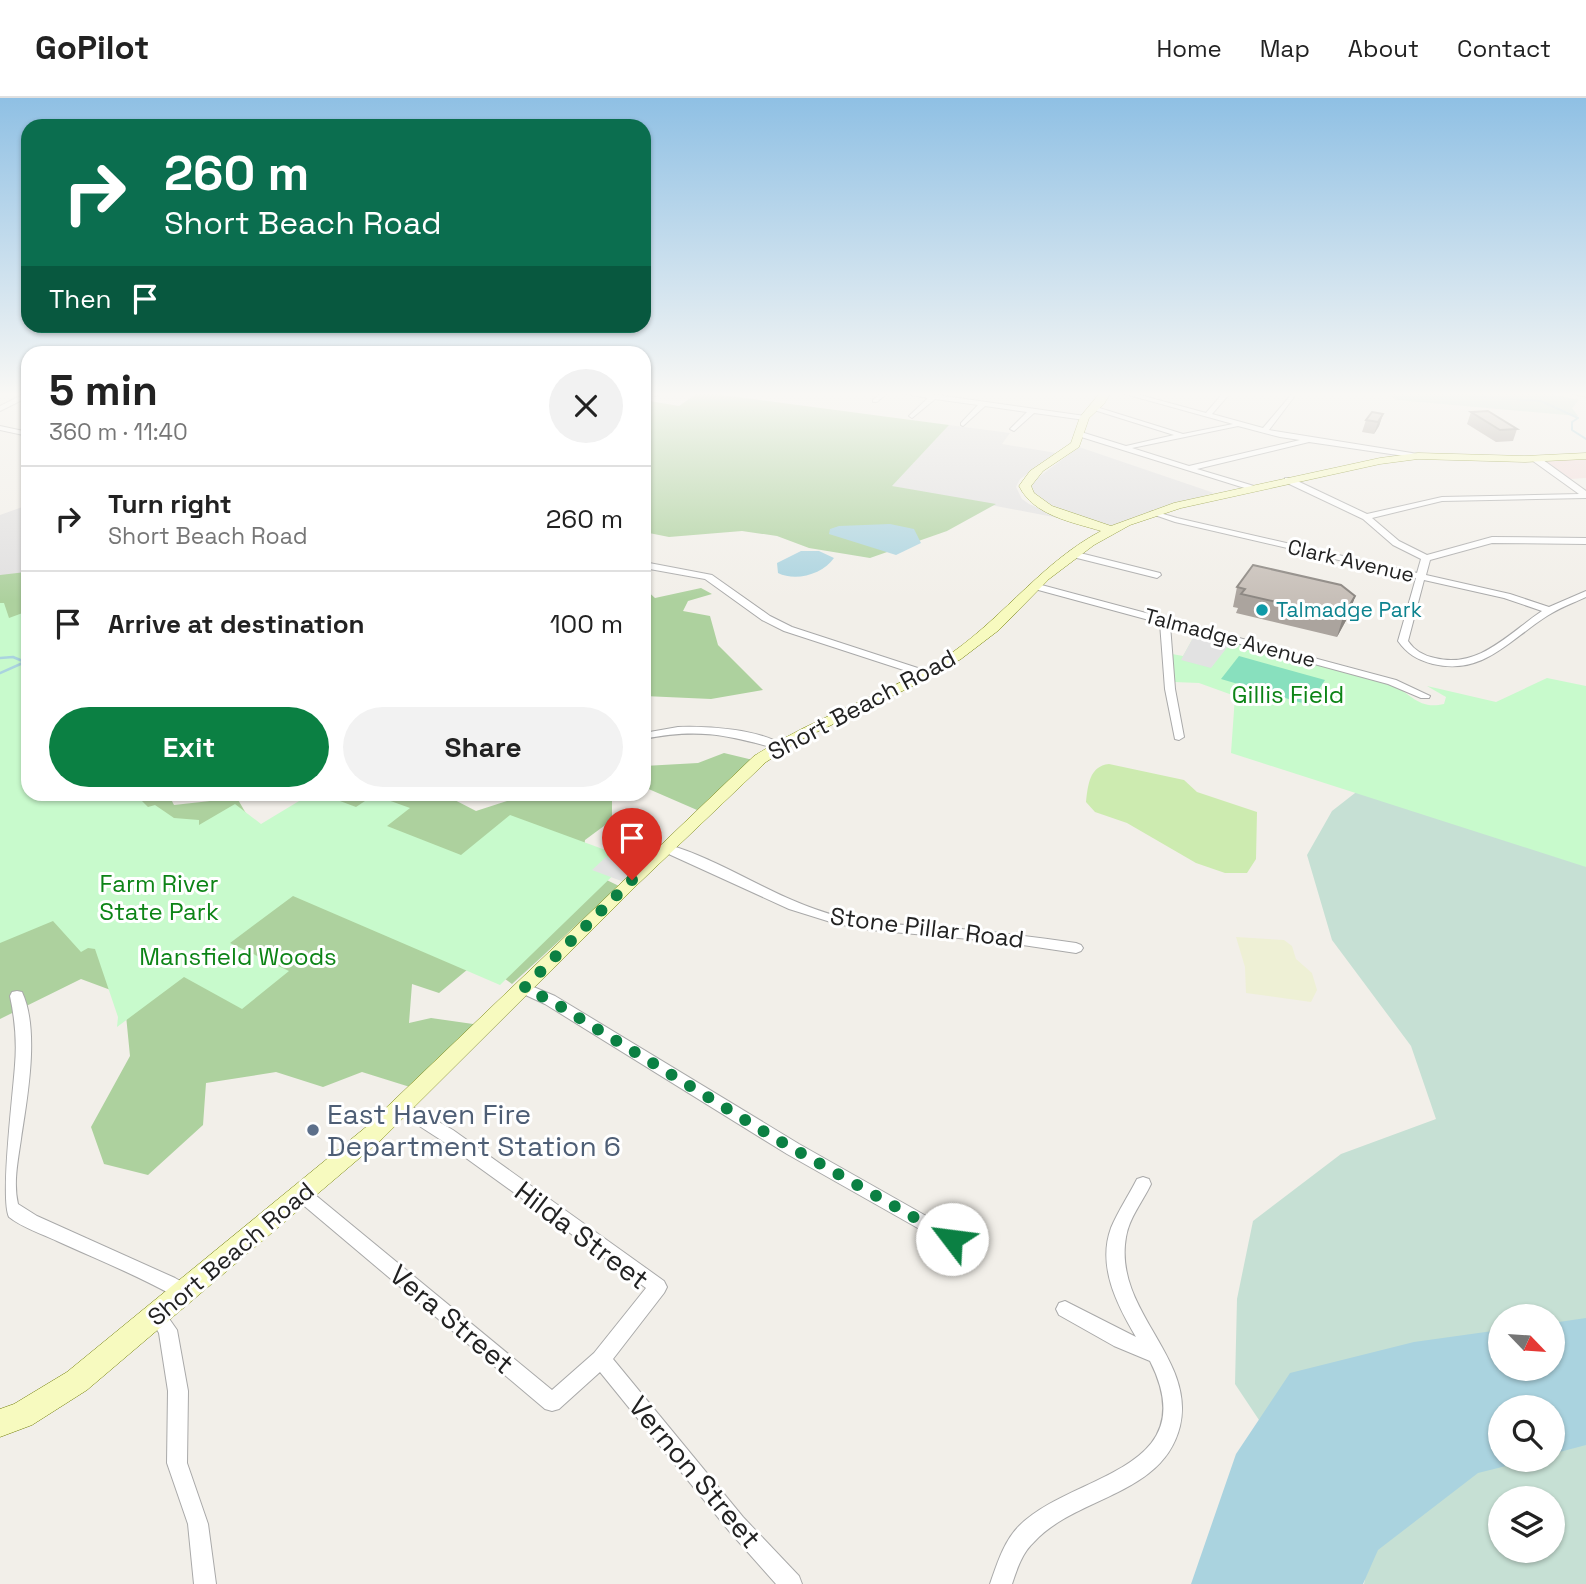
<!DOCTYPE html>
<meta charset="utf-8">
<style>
:root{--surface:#fff;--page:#f2f2f2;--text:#222;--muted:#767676;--line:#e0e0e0;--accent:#0b8043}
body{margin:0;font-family:"Space Grotesk",sans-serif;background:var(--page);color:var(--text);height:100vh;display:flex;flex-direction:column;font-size:26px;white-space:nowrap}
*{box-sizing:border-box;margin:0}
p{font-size:23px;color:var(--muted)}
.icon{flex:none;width:38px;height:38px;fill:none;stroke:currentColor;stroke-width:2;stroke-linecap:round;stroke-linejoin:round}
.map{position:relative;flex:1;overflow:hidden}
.sheet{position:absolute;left:21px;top:248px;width:630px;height:455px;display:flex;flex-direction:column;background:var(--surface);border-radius:21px;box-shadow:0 2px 5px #0004}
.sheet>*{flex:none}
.hud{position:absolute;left:21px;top:21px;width:630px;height:214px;border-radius:21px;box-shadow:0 2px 5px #0004;background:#0b6e4f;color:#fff;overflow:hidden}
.needle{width:46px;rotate:115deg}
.fabs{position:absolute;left:1488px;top:1206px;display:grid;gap:14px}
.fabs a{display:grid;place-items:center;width:77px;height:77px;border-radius:50%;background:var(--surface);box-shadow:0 2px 5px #0004;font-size:35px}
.pin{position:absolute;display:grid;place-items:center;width:60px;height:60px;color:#fff;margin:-72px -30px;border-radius:50% 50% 50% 0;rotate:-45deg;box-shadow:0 0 7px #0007}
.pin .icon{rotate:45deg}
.me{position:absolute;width:77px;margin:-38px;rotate:300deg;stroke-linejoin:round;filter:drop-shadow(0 0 5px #0008)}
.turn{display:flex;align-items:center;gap:24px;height:147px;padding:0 28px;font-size:32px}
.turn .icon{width:91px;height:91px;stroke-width:2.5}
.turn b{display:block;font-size:49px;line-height:60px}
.then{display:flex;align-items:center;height:66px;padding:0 28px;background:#0003;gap:14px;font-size:26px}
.round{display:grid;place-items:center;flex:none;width:74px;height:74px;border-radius:37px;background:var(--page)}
.summary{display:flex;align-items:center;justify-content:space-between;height:119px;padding:0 28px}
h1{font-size:42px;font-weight:700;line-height:52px}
.cta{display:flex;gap:14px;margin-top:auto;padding:14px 28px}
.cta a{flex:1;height:80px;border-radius:42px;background:var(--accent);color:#fff;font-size:28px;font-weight:700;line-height:80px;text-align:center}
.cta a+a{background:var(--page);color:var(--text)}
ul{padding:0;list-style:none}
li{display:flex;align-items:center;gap:21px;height:105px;padding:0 28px;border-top:2px solid var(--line)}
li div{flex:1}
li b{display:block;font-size:26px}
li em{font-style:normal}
header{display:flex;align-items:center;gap:42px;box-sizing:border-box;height:98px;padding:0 35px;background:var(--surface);border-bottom:2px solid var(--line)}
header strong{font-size:33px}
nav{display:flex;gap:38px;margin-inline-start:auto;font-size:24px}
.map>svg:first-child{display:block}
.residential{fill:#e0dfdf}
.commercial{fill:#f2dad9}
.farmland{fill:#eef0d5}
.grass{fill:#cdebb0}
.forest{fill:#add19e}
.wetland{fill:#c6e0d4;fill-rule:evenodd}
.park{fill:#c8facc}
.pitch{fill:#88e0be}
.parking{fill:#e2e2e2}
.water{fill:#aad3df}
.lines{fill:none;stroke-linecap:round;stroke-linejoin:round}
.stream-far1{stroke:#aad3df;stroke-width:2}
.stream{stroke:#aad3df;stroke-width:2.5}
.minor-casing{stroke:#a9a9a9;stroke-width:2}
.tertiary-casing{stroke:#a9a9a9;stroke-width:2}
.secondary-casing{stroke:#707d05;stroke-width:1}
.minor{fill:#fff;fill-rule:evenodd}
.tertiary{fill:#fff;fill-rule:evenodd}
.secondary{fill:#f7fabf;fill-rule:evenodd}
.wall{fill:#aba49e}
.shaded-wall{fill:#8b8681}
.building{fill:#c7bfb8;stroke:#8b8681;stroke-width:2}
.route{stroke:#0b8043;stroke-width:12;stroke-dasharray:0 21.6}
.culture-dot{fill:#0f9aa8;stroke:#fff;stroke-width:2.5}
.service-dot{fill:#5c6f8a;stroke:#fff;stroke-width:2.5}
.labels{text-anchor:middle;stroke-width:6;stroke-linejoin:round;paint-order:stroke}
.far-street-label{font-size:21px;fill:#222;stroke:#fff}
.far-culture-label{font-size:21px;fill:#0d838f;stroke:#fff;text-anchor:start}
.park-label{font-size:24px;fill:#0c8416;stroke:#fff}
.street-label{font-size:24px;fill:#222;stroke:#fff}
.near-service-label{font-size:28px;fill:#4e5e75;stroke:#fff;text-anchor:start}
.near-street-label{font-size:28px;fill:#222;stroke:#fff}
</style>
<header>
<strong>GoPilot</strong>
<nav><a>Home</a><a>Map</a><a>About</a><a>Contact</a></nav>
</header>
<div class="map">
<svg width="1586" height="1486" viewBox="0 0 1586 1486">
<rect width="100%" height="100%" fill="#f2efe9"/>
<!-- residential -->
<path class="residential" d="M949,327L1010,335L1002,346L1056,355L1020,381L1016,389L1022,401L1029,406L1064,421L891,388Z
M1079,349L1214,395L1153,412L1110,429L1038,402L1030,390L1032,384Z
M28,407V513L0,505V417Z"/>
<!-- commercial -->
<path class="commercial" d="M1586,360V380L1569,381L1543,363Z"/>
<!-- farmland -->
<path class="farmland" d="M1236,839L1284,842L1292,848L1296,861L1312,875L1317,892L1311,904L1246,895L1245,869Z"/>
<!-- grass -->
<path class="grass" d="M1109,666L1184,682L1197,694L1257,714L1256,761L1247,775H1225L1196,765L1127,725L1095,714L1086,704C1088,688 1089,668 1109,666Z"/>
<!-- forest -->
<path class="forest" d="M699,294L949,327L892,388L996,406L947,433L870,460L809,450L777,438L742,433L669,439L644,434V302L679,308Z
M26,474L28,478V559L0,552V477Z
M644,490L655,500L701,490L712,496L688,503L683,513L710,518L718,547L763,592L711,601L644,598Z
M724,655L753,662L697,712L644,689V668L698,665Z
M52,696L169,697L174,707L237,700L261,741L295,721L304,697H445L476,713L526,697H612V722L585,742L582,770L619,788L512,886L479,862L439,895L412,886L409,925L431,920L480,927L410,989L362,974L323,989L276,974L206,985L203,1027L148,1077L104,1066L91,1029L130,958L124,897L81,881L0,921V713Z"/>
<!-- wetland -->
<path class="wetland" d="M1383,294H1542L1579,302L1572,310L1578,318L1397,302Z
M1410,652L1586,675V1486H1364L1365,1481L1235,1286L1237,1201L1253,1123L1341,1056L1436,1021L1411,948L1332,842L1307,757L1332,713ZM1500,1218H1552V1270H1500ZM1500,1309H1552V1362H1500ZM1500,1400H1552V1452H1500Z"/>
<!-- park -->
<path class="park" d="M0,505H4L9,520L28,513V696L136,697L148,709L155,707L174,720L199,722V727L235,706L261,726L309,697H324L356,709L374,697L410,710L387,728L461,757L510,717L630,761L500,887L293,798L230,845L289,873L242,911L184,879L117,929L118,919L95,851L88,850L81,854L53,823L0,845Z
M1197,533L1392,586C1411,596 1419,612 1444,606L1446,599L1427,588L1496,604L1547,580L1586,588V769L1231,655L1235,598L1199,585L1174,584L1172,556L1183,558Z"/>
<!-- pitch -->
<path class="pitch" d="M1239,558L1325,582L1309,607L1221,581Z"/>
<!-- parking -->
<path class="parking" d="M1195,536L1229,547L1211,570L1181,562Z
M606,759L637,770L624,784L592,772Z"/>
<!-- water -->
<path class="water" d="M890,426L914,431L921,445L896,457L829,436L830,431L839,428Z
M801,453H819L834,460C823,476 796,484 778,475L777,465Z
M1586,1220V1347L1552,1356V1309H1500V1362H1530L1478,1375L1378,1452L1363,1486H1191L1236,1356L1290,1275L1414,1244L1500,1232V1270H1552V1225Z"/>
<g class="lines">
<!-- stream-far1 -->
<path class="stream-far1" d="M1412,294L1541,303L1578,320L1572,324V332L1586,341"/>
<!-- stream -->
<path class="stream" d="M0,560L13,559L25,564L0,575"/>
<!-- minor casing -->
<g class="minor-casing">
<path id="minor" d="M654,294H662L656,298H652Z
M881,294H888L877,304H873V302Z
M897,294H916L1085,318L1088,320L1085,322L1034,315L1014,333L1010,331L1027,314L985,308L963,328L961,327V325L978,307L935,301L912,320L909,318L910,317L928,300Z
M1118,294H1129L1206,315L1224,294H1231L1212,316L1263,330L1291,297L1294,299L1269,332L1418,356L1422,358L1418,360L1309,344L1197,371L1254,388V392H1251L1078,338L1077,336L1081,334L1126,348L1174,337L1091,311V309L1093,308L1183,336L1233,326ZM1238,328L1280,339L1300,342L1189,368L1132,350Z
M24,296H28V299L0,313V308Z
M1533,359H1539L1586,393V400L1442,403L1372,420L1399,443L1427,457L1492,439L1586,440V446L1492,445L1430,462L1426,477L1510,496L1549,509L1586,493V499C1573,505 1559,510 1547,518C1509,542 1483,578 1433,566C1418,562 1407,556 1398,543L1416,480L1175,424L1149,415L1153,413L1177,420L1417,475L1421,461L1393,447L1363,421L1285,384V380H1291L1367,416L1442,399L1579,396L1533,363ZM1424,482L1504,500L1542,513C1509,535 1479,571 1435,560C1424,558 1414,552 1408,543Z
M1072,453L1160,475L1161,477L1157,480L1069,458V454Z
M1034,485L1396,582L1430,598L1429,600H1421L1388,586L1170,527L1175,591L1184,639L1179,642L1175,641L1165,591L1160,525L1031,490L1029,488Z
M678,629C706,628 761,631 784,648L778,651C726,637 699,630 644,641V635Z
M666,746C726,763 777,803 838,818C870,826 905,827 938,829C985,833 1030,838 1076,845L1081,847L1083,850L1081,853L1076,855L1002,844L871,832L837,826L789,811L662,753L660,750L662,747Z
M524,885L555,898L799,1046L958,1136L961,1141L958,1146L952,1149L946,1146L787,1056L545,906L519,894L517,890L519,886Z
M17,893L22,894C40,932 27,1001 21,1041C18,1062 13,1085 18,1106L37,1118L175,1180L191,1189L194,1195L191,1201L185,1203L179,1201C140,1178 98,1162 57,1143C42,1136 23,1130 9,1119C0,1101 13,997 15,967C17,944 15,921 10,898L12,894Z
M402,1003L453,1032L664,1183L667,1189L664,1195L613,1261L743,1419L799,1478L802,1486H776L729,1433L600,1274L559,1311L552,1313L545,1311L296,1101L294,1096L296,1091L302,1089L308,1091L552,1292L594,1255L646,1190L441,1042L396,1013L394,1009L396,1005Z
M1143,1079L1149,1081L1151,1086C1143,1103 1129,1120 1126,1139C1113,1213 1196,1259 1180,1328C1163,1398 1076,1398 1034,1444C1022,1455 1017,1471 1012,1486H990C997,1466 1004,1443 1019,1428C1072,1375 1206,1374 1150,1263L1114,1248L1059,1217L1056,1211L1059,1205L1065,1203L1136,1239C1117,1207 1097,1168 1111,1130C1118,1113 1129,1097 1137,1081Z
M157,1210L163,1212L177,1232L188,1293L187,1365L208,1426L216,1486H194L188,1426L167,1365L168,1293L159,1235L148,1218L151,1212Z"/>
</g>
<!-- tertiary casing -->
<g class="tertiary-casing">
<path id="tertiary" d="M0,328L28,334V338L0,332Z
M644,464L712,477L770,518L792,529L930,574L932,576L930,578H922L784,533L762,522L705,481L644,470Z"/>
</g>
<!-- secondary casing -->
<g class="secondary-casing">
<path id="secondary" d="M1101,294H1111L1104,306L1089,320L1079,349L1043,373L1031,388L1034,395L1052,408L1111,428L1174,405L1380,360L1418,355L1525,358L1586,355V361L1525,364L1418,361L1380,366L1181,410L1130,427L1094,447L1049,481L999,532L961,561L919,585L800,642L766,664L638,786L382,1041L87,1292L32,1327L0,1339V1311L14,1306L67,1274L366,1029L754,658C817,617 891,596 953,554C1005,517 1044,463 1101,433C1072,424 1034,418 1019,388L1030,373L1071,345L1080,319Z
M1571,294H1586V299L1573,296Z"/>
</g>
<!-- minor -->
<use href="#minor" class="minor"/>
<!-- tertiary -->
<use href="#tertiary" class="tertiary"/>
<!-- secondary -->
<use href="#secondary" class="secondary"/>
</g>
<!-- wall -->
<path class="wall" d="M1471,314L1517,331L1513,343L1496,344L1467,326Z
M1383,316L1379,328L1374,336L1362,334L1366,322Z
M1237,489L1355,498L1349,517L1337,539L1236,515L1238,510L1233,509Z"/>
<!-- shaded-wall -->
<path class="shaded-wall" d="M1383,316L1379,328L1374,336L1378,324Z
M1355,498L1349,517L1337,539L1343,519Z"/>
<!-- building -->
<path class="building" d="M1488,313L1517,331L1500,332L1471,314Z
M1372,314L1383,316L1378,324L1366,322Z
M1253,467L1341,487L1355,498L1343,519L1241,496L1245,491L1237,489Z"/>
<!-- sky -->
<linearGradient id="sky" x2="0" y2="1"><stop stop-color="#8fc0e4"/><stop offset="0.59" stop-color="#f9f8f5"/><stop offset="1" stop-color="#f9f8f5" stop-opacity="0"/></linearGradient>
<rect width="1586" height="502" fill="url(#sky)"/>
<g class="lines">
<!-- route -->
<path class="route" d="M632,782L524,890L550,902L773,1039L952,1141"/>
</g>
<!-- markers -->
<circle class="culture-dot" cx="1262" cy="512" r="7"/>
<circle class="service-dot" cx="313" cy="1032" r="7"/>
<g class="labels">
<!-- far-street labels -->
<g class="far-street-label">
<text transform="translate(1351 463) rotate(13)" y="7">Clark Avenue</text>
<text transform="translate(1230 540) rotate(15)" y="7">Talmadge Avenue</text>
</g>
<!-- far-culture labels -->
<g class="far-culture-label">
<text x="1276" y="519">Talmadge Park</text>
</g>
<!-- park labels -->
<g class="park-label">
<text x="1288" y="605">Gillis Field</text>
<text x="159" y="794">Farm River<tspan x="159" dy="28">State Park</tspan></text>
<text x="238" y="867">Mansfield Woods</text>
</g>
<!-- street labels -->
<g class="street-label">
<text transform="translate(862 607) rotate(-28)" y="8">Short Beach Road</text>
<text transform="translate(927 830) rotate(7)" y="8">Stone Pillar Road</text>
<text transform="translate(231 1156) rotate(-40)" y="8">Short Beach Road</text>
</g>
<!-- near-service labels -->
<g class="near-service-label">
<text x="327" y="1026">East Haven Fire<tspan x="327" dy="32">Department Station 6</tspan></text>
</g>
<!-- near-street labels -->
<g class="near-street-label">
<text transform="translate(582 1137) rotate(37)" y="10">Hilda Street</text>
<text transform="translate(452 1221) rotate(40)" y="10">Vera Street</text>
<text transform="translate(695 1374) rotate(50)" y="10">Vernon Street</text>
</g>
</g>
</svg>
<div class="fabs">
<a><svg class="needle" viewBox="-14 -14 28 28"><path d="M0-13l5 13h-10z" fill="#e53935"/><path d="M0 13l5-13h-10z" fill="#767676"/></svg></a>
<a><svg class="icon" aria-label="search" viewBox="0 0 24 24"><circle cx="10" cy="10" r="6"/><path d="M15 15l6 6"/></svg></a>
<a><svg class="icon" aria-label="layers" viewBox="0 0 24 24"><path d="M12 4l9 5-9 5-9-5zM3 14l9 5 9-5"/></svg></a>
</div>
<div class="pin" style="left:632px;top:782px;background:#d93025"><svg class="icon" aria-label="arrive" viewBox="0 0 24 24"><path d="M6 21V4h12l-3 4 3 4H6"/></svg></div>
<svg class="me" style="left:952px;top:1141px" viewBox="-20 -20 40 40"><circle r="19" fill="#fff"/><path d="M0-13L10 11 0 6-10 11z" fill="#0b8043"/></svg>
<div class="hud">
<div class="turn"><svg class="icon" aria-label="right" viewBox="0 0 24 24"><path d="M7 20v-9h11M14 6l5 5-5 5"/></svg><div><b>260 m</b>Short Beach Road</div></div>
<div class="then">Then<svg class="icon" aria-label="arrive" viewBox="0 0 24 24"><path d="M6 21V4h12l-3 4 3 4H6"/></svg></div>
</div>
<section class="sheet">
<div class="summary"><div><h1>5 min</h1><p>360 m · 11:40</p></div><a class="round"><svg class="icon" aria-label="close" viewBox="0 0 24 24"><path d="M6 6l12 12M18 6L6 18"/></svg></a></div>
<ul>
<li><svg class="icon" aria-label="right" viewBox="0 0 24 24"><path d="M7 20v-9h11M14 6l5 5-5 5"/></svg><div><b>Turn right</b><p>Short Beach Road</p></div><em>260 m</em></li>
<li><svg class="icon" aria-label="arrive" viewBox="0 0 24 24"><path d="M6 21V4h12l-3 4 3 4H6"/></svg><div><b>Arrive at destination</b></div><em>100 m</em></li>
</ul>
<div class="cta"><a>Exit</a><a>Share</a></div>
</section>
</div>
